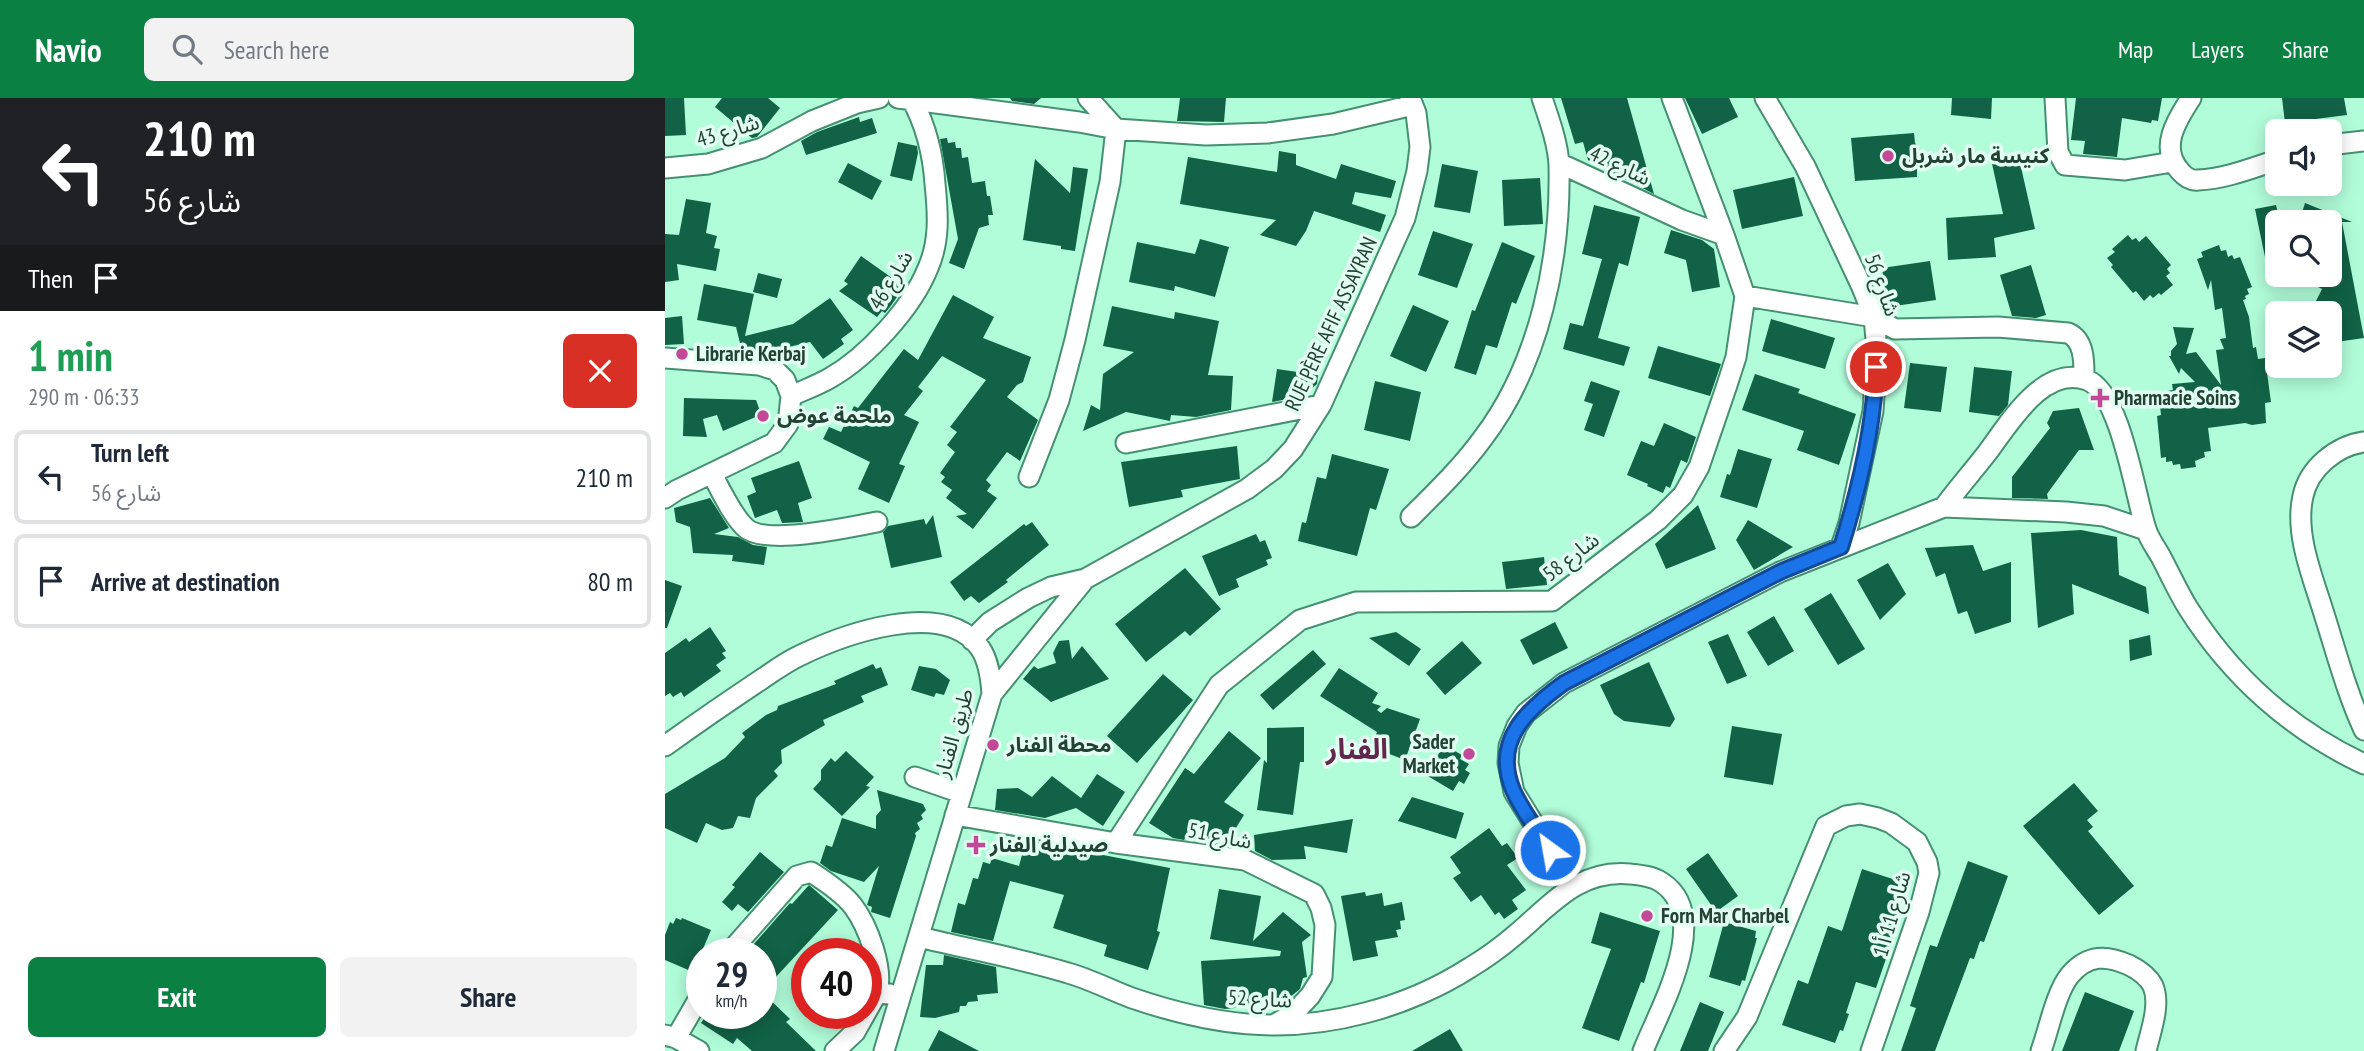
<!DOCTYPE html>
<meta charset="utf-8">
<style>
:root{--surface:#fff;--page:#f2f2f3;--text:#1f2937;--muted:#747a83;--line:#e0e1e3;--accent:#0b8043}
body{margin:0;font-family:"PT Sans Narrow","Noto Sans Arabic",sans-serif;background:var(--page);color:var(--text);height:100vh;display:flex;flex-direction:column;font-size:26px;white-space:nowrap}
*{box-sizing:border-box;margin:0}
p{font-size:23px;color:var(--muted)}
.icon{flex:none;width:38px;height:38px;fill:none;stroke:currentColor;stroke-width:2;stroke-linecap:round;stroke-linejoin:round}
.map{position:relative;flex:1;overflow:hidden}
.panel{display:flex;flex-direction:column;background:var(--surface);width:665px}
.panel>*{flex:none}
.top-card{background:#202124;color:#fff;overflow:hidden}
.tools{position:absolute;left:1600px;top:21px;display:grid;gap:14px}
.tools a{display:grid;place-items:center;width:77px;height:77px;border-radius:10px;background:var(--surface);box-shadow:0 4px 18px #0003;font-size:35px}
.speed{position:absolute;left:21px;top:840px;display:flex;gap:14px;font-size:35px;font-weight:700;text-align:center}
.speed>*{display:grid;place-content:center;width:91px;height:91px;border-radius:50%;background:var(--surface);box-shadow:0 4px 18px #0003;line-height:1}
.speed small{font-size:18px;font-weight:400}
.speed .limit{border:10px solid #d22;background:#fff;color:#111}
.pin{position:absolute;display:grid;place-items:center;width:60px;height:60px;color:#fff;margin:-30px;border:4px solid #fff;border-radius:50%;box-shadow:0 2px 7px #0007}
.me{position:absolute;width:77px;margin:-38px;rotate:328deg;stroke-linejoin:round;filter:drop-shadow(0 0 5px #0008)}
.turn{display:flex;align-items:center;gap:24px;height:147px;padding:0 28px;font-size:32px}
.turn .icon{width:91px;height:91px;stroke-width:2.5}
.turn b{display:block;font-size:49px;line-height:60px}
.then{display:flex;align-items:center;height:66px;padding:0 28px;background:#0003;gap:14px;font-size:26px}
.round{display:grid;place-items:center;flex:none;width:74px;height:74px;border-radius:10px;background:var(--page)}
.headline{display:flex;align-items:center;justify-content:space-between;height:119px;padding:0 28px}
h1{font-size:42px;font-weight:700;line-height:52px;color:#1e9e55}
.action{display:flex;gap:14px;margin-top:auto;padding:14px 28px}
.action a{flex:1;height:80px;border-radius:10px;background:var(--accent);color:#fff;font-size:28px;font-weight:700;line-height:80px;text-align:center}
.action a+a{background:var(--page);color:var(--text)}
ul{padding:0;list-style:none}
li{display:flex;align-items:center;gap:21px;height:94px;margin:0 14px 10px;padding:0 14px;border:4px solid var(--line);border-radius:10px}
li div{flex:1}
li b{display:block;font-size:26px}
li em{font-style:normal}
header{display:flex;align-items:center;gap:42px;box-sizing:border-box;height:98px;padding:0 35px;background:var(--accent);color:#fff}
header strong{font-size:33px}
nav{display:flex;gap:38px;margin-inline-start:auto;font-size:24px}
.search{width:490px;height:63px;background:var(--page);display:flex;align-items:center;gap:18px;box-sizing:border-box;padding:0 24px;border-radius:10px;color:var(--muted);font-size:26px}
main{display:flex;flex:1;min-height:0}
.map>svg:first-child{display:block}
.building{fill:#116246}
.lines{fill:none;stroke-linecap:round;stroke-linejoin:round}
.minor-casing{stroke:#469072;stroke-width:23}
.minor{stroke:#fff;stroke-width:19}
.route-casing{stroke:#114b97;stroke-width:18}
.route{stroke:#1a73e8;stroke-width:12}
.poi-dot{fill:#c44898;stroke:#e2fff1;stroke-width:2.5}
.labels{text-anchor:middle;stroke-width:7;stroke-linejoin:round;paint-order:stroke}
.street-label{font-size:21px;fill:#234235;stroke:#e2fff1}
.poi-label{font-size:21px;font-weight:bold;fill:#234235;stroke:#e2fff1;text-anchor:start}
.district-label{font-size:28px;font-weight:bold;fill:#63274d;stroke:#e2fff1}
</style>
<header>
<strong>Navio</strong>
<div class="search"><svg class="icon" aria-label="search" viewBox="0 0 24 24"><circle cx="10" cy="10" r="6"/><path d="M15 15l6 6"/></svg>Search here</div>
<nav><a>Map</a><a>Layers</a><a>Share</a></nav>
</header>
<main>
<section class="panel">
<div class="top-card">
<div class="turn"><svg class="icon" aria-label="left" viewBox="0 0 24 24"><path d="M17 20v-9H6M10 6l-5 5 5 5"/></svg><div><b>210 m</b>شارع 56</div></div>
<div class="then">Then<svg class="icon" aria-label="arrive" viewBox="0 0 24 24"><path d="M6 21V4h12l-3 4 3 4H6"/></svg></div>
</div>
<div class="headline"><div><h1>1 min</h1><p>290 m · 06:33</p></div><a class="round" style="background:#d93025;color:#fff"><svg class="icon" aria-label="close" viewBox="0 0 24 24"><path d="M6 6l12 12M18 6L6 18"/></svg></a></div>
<ul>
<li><svg class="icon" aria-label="left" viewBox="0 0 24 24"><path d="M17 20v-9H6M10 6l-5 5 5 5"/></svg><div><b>Turn left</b><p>شارع 56</p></div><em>210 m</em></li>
<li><svg class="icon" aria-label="arrive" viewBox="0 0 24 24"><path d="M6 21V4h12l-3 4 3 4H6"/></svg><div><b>Arrive at destination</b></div><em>80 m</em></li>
</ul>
<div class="action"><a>Exit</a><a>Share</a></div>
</section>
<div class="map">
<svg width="1699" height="953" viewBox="0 0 1699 953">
<rect width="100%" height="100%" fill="#b1fdda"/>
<!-- building -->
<path class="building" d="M0,0H19L21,37L0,38Z
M57,0H103L115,10L92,39L87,40L50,9Z
M345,0H376L369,6L347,3Z
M515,0H561L559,24L512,23Z
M896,0H962L989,96L923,62L918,44L910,46Z
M1020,0H1064L1073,19L1037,36Z
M1287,0H1327L1326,21L1286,17Z
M1411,0H1497L1493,23L1487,22L1486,25L1457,20L1452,59L1418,56L1420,43L1406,42Z
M1617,0H1679L1682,17L1620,25Z
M194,19L195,24L207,20L212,35L141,57L136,43L152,34Z
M1249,35L1250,45L1258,56L1257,63L1252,70V79L1190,83L1186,40Z
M282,40L283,45L290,44L291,50H296L297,60L303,59L307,85L320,83L322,98H325L328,117H323L324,127L314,130L299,171L284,165L293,141L275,41Z
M233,44L252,48L253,55L247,83L225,78Z
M614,53L631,56V67L671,81L676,66L731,83L726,100L690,94L687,106L721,117L715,134L649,113L641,133L631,148L595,137L611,122L515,106L523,59L612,74Z
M1353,56L1370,131L1329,140L1331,159L1283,162L1281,120L1338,116L1326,61Z
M370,61L405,95L408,69L423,71L410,153L396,151V148L358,142Z
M183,65L217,83L207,102L173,84Z
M777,66L813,73L805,115L769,109Z
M1129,79L1138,118L1077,131L1068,92Z
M875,80L878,126L839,128L837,82Z
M21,101L46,105L41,135L52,138L49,150L55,151L51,173L12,166L14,182L0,184V136L14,137Z
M1640,105L1687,124H1677L1699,240L1664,245V215H1657L1661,207L1651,203L1657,191L1649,187L1652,177H1664V124H1645L1636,118Z
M929,107L975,119L963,168L954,165L933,240L965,249L959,268L898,251L905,225L918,228L937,161L917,156Z
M1611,107L1615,124H1612V187L1606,188L1590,111Z
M1006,132L1037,142L1049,151L1055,189L1027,194L1021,162L999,155Z
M768,133L808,146L792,190L753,177Z
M1463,137L1467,142L1471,140L1474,144L1481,138L1506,167L1502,171L1505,175L1501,178L1508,187L1496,197L1494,195L1488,200L1485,197L1479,203L1471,193L1468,195L1446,169L1448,167L1442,160L1450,154L1447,151Z
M535,141L564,149L550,199L510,188L509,193L464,184L472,144L530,156Z
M837,144L870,158L851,206L847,204L832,250L821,247L811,277L789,270L807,212L810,213Z
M1554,147L1556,153L1561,152L1563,159L1567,157L1569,161L1575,159L1587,189L1582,191L1584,196L1580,198L1581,201L1578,202L1584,219L1588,250L1591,249L1593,261L1600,260L1606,304L1600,305L1601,325L1587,327L1580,325L1543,330L1546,353L1539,354L1540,359L1530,363L1531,369L1516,371L1515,366L1508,367L1507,363L1501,364V359L1496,360L1492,318L1496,317L1495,308H1500L1499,300L1502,299V293L1508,292L1507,286L1530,284L1516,270L1514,276L1504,258H1506V253L1512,246L1508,229L1529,230L1521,256L1531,254L1556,287L1551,252L1559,251L1555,241L1561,240L1557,210L1550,212L1546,182L1543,192L1532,161L1538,159L1536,154Z
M196,158L237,187L229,197L232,199L225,209L220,215L217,213L212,219L174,193L183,186L179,183Z
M1265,163L1271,202L1223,209L1217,170Z
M1366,167L1381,217L1371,220L1347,218L1335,177Z
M93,175L117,181L112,200L88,194Z
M39,186L89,196L80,238L128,226L165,200L188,232L176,241L179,246L158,261L145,244L98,255L77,253L71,229L32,222Z
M288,197L329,219L318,240L366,259L358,284L352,287L342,299L373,322L355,363L342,354L321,382L326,387L322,393L332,400L308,431L291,418L302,416L281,400L287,392L276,384L280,379L275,375L290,354L282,347L292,334L285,329L321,282L277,258L253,289L258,293L239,317L254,324L234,366L240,368L224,405L193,391L205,364L158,341L164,329L176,334L189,308L193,310L239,251L253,262Z
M748,207L784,223L761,274L725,258Z
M447,208L509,221L510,214L554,223L543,277L568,278L566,312L531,319L506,317L505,323L461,314L418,333L426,307L435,312L438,276L469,254L438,248Z
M17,218L19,246L0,247V220Z
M1106,221L1170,240L1160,271L1097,253Z
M993,248L1056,266L1045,298L983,280Z
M1245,265L1282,269L1276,314L1239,310Z
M1309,269L1347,273L1343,307L1334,318L1304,314Z
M612,271L653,277L652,286L638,298L607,304Z
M1090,276L1135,291L1133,295L1191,316L1174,367L1132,352L1139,333L1077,312Z
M710,283L756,294L745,343L699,332Z
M926,283L955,293L939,339L919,332L928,306L919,303Z
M19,300L91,302L95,313L93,318L58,333L52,317L38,321L42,339L18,338Z
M1414,310L1429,352H1414L1382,396L1383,401L1347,400V379L1385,330L1382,325L1388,313Z
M999,325L1031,339L1022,365L1016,362L1005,390L1001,388L998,395L982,388L983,386L962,377L976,343L989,348Z
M572,348L575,381L516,392L518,399L464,409L456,364Z
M1073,351L1107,361L1092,410L1055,399L1062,376L1065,377Z
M667,356L724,371L711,412L705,410L692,458L633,443L637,424L641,425L652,379L661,381Z
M134,363L147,400L133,405L138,424L117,425L112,412L90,420L82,398L91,394L86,380Z
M45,400L64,430L49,436L73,439L88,447L102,449L99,467L67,463L68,457L28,455L25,429L11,424L9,410Z
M1033,407L1051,451L1001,471L990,446Z
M268,417L277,459L226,470L218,434L223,428L259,421L261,427Z
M1083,422L1128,449L1089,472L1071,442Z
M367,424L384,447L341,482L343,484L314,505L306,498L299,503L285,484L359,426L361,428Z
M1416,432L1452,439L1454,477L1481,489L1484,516L1407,486L1409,516L1373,530L1366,435Z
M591,436L595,444L600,442L607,460L601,462L603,467L571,481L574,489L554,498L537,458Z
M1308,447L1318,473L1346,464V524L1310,536L1302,513L1293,516L1280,475L1271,479L1260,450Z
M879,459L882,487L841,491L837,464Z
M1223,465L1241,496L1215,522L1192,482Z
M520,470L556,511L525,538L520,533L481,564L450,526Z
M0,482L17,488L2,530H0Z
M1166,495L1200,551L1173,567L1139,511Z
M1109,518L1129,553L1103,568L1082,534Z
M890,524L903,550L868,567L855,542Z
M45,529L61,553L57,555L61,560L51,567L56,573L19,599L16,594L8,599L5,595L0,598V555L21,540L24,544Z
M731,534L756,551L744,568L704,540Z
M1063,536L1082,578L1062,586L1043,544Z
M1485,537L1487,557L1465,563L1464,542Z
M404,542L407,561L417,548L444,581L386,604L358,581L369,568L373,571L391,565L388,555L394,543Z
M797,543L817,565L780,597L761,575Z
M648,552L661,566L608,612L595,597Z
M984,564L1010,621L1005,629L959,623L949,616L935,587Z
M208,566L211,571L216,569L223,587L196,598L199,604L158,622L160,627L116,652L117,665L109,673L113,678L91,700L85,720L73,718L68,730L57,732L41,725L32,745L0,730V696L60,660L80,639L77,635L101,617L112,612L113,608L171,586L169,583Z
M254,568L271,571L285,582L279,597L271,595L269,599L246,592Z
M674,570L713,595L707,605L716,608L712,612L716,615L722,610L755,621L740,662L706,649L712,634L655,598Z
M498,576L528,602L472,665L442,638Z
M1067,628L1117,636L1108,687L1059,679Z
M639,629V664H635L628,717L592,712L599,662L602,665V630Z
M564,633L596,660L559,704L579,717L564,741L559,738L554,746L541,744L524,734L519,742L508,740L484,725L520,670L529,676Z
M779,647L797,657L795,661L804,666L800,672L805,675L799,686L794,683L788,693L761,677Z
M181,653L209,679L201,688L205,689L177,718L148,691L156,682V672L166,660L170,664Z
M432,676L460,694L438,728L411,710L380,720L330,712L332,691L353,690L367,699L387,678L416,700Z
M1409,685L1433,713L1422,722L1428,729L1423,733L1469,788L1434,817L1358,728Z
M212,692L258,706L261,712L256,717L258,721L252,725L255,731L250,735L251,738L225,820L206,814L207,809L202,807L214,768L199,784L166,773L155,765L161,747L167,749L177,720L211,731V718L216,712Z
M747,699L799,715L791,741L733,723Z
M688,721L682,755L639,748L641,761L607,762L590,753L589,737Z
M824,730L837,748L842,745L853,760L842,767L861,792L847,802L853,811L839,821L834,814L830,817L816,797L806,804L788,780L796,775L785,759Z
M361,742L505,770L492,833L495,834L483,872L439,858L442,847L388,830L399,797L345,783L328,843L286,834L293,805L300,807L308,780L313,781L318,764L325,766L327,760L354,768Z
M95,754L119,774L83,814L73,806L67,813L57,804L70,789L67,787Z
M1043,755L1073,798L1051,814L1021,771Z
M1303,763L1343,778L1319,844L1315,843L1309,861L1305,860L1270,953H1236L1251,910L1245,908L1265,847L1272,849Z
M1197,771L1243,786L1222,848L1225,849L1211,890L1191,884L1181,915L1184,916L1178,933L1175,932L1170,945L1117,927L1133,882L1143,886L1163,828L1177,833Z
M144,787L173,812L97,894L125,921L121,924L151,953H87L72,940L68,946L36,925L43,915H96V856H80L125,805L127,806Z
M554,791L596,798L588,843L618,814L646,837L637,844L642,879L638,880L635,891L618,905L560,911L539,907L536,863L615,858L616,853L545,841Z
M700,794L701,798L717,795L719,808L737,804L740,822L735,823L736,831L731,832L733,839L710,843L713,858L688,863L676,798Z
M935,814L995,833L979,885L976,884L954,943L917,930L946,851L926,845Z
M11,820L16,822L17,820L46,832L28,874L0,862V837L5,824L8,826Z
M1059,824L1091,833L1090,840H1092L1080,883L1077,882L1075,888L1044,879Z
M279,857L331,869L333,895L312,897L313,903L303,904L301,908H295L294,914L270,920L255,919L261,867H278Z
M1420,894L1469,913L1454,953H1397Z
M1035,904L1059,914L1043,953H1015Z
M785,931L798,953H747Z
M274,932L314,953H263Z"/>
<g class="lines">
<!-- minor casing -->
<g class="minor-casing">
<path id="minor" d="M233,0L414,24L451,31L541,37L603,35L668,26L748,7
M423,0L451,31
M1100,0L1140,68L1196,187L1209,219L1212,253L1208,313L1184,425L1176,449
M1390,0L1393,54L1400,67L1460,72L1507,64
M1526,0C1511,23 1494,50 1515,73C1520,79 1525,83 1533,82C1560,81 1587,70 1612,62
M1664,47L1699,43
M894,65L1017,122L1059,137
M0,70L43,66L97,50L147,23L192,5L214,0
M1080,198L1209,219L1230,231L1333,229L1403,235C1420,242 1419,265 1419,281
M0,260L94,267L110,272L120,282L126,298L123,326L109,345L12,392L0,400
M126,298C139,292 153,287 165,280C202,259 247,210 263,170C275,143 273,115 270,86C268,56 261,27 246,0
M1699,344C1671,348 1644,370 1638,398C1629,437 1649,482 1660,519C1672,557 1682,595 1699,632
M461,345L656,307
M47,376C55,391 69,421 82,431C103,447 187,429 212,424
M364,379L394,302L410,242L445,84L451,31
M1279,409C1293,390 1308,373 1322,355C1344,326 1378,266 1422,282C1456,295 1470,398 1481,431C1484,441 1491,450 1496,459C1505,476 1513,494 1523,510C1566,578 1626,632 1699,666
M746,419C771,394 797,369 818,340C875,265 896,160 894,67C893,45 884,21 877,0
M307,542L325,524L363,500L386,489L420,481L582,391L609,371L628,351L656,307L740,120L752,73L755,49L751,15L745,0
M327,596L420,481
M0,648C32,625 64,603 97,581C109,573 121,564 134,558C177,537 279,499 315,550C324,563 326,581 327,596L219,953
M250,679L296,695
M290,717L451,745L580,762L649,796L656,810L660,827L657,879L645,898L628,916L610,926
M451,745L554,587L635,522L691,504L887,503L993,422L1018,397L1034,369L1062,287L1071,259L1080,198L1059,137L1007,0
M907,788L849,694L843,665L844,648L852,628L861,615L899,585L1115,474L1279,409L1401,414L1439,418L1481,432
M254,839C303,851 354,860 403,875C425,881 445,892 467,900C546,927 617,937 700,915C736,906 775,889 806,869C821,860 836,849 849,838C885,808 913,771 965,776C975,777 987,778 996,784C1049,818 995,910 978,953
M63,856L132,778L146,774C160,783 178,795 188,808C203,828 219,871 212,895
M0,937L11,940L34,953
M11,940L37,895
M170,953L190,934L212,895L225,896
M1059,953L1082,919L1161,728L1181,718L1195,716L1213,720L1226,725L1252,744L1262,764L1264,775L1254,814L1206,953
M1376,953C1384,931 1391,894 1405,877C1423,856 1442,857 1464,867C1474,872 1483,878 1488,888C1496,907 1485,935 1481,953"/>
</g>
<!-- minor -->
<use href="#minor" class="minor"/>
</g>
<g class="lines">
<!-- route casing -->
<g class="route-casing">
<path id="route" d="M885,752C873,733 857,713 848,692C827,642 863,611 899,585L1115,474L1176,449C1194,392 1209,329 1211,269"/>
</g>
<!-- route -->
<use href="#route" class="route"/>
</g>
<!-- markers -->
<g class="poi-dot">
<circle cx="1223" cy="58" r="7"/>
<circle cx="17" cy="256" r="7"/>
<path d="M1431.5 289.5h7v7h7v7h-7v7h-7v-7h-7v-7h7z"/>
<circle cx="98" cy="318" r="7"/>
<circle cx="328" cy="647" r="7"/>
<circle cx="804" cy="656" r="7"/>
<path d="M307.5 736.5h7v7h7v7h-7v7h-7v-7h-7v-7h7z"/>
<circle cx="982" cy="818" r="7"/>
</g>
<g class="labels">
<!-- street labels -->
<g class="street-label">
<text transform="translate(63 33) rotate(-17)" y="7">شارع 43</text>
<text transform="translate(955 68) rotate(25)" y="7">شارع 42</text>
<text transform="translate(226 182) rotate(-59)" y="7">شارع 46</text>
<text transform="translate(1217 187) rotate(70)" y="7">شارع 56</text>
<text transform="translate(666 226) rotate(-65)" y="7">RUE PÈRE AFIF ASSAYRAN</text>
<text transform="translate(906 459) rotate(-38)" y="7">شارع 58</text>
<text transform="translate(289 635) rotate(-74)" y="7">طريق الفنار</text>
<text transform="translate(555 738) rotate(11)" y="7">شارع 51</text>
<text transform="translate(1227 816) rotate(-74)" y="7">شارع 11 أ 1</text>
<text transform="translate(595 901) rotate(3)" y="7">شارع 52</text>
</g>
<!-- poi labels -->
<g class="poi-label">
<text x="1237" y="65">كنيسة مار شربل</text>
<text x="31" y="263">Librarie Kerbaj</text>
<text x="1449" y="307">Pharmacie Soins</text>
<text x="112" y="325">ملحمة عوض</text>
<text x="790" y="651" text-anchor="end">Sader<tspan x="790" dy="24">Market</tspan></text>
<text x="342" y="654">محطة الفنار</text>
<text x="325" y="754">صيدلية الفنار</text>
<text x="996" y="825">Forn Mar Charbel</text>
</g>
<!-- district labels -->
<g class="district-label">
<text x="692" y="661">الفنار</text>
</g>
</g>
</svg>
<div class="tools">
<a><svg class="icon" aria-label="sound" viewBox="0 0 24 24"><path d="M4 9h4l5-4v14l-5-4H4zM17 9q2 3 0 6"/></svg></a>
<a><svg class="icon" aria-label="search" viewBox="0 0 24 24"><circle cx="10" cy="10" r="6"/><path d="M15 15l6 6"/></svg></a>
<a><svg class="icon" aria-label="layers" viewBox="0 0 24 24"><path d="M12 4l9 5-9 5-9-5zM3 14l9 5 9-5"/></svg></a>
</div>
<div class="speed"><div>29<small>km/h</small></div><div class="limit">40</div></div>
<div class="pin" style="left:1211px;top:269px;background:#d93025"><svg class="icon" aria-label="arrive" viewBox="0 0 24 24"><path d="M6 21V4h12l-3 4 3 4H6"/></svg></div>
<svg class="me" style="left:885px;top:752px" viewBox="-20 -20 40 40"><circle r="17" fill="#1a73e8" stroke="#fff" stroke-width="3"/><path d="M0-11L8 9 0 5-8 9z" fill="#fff"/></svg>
</div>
</main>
